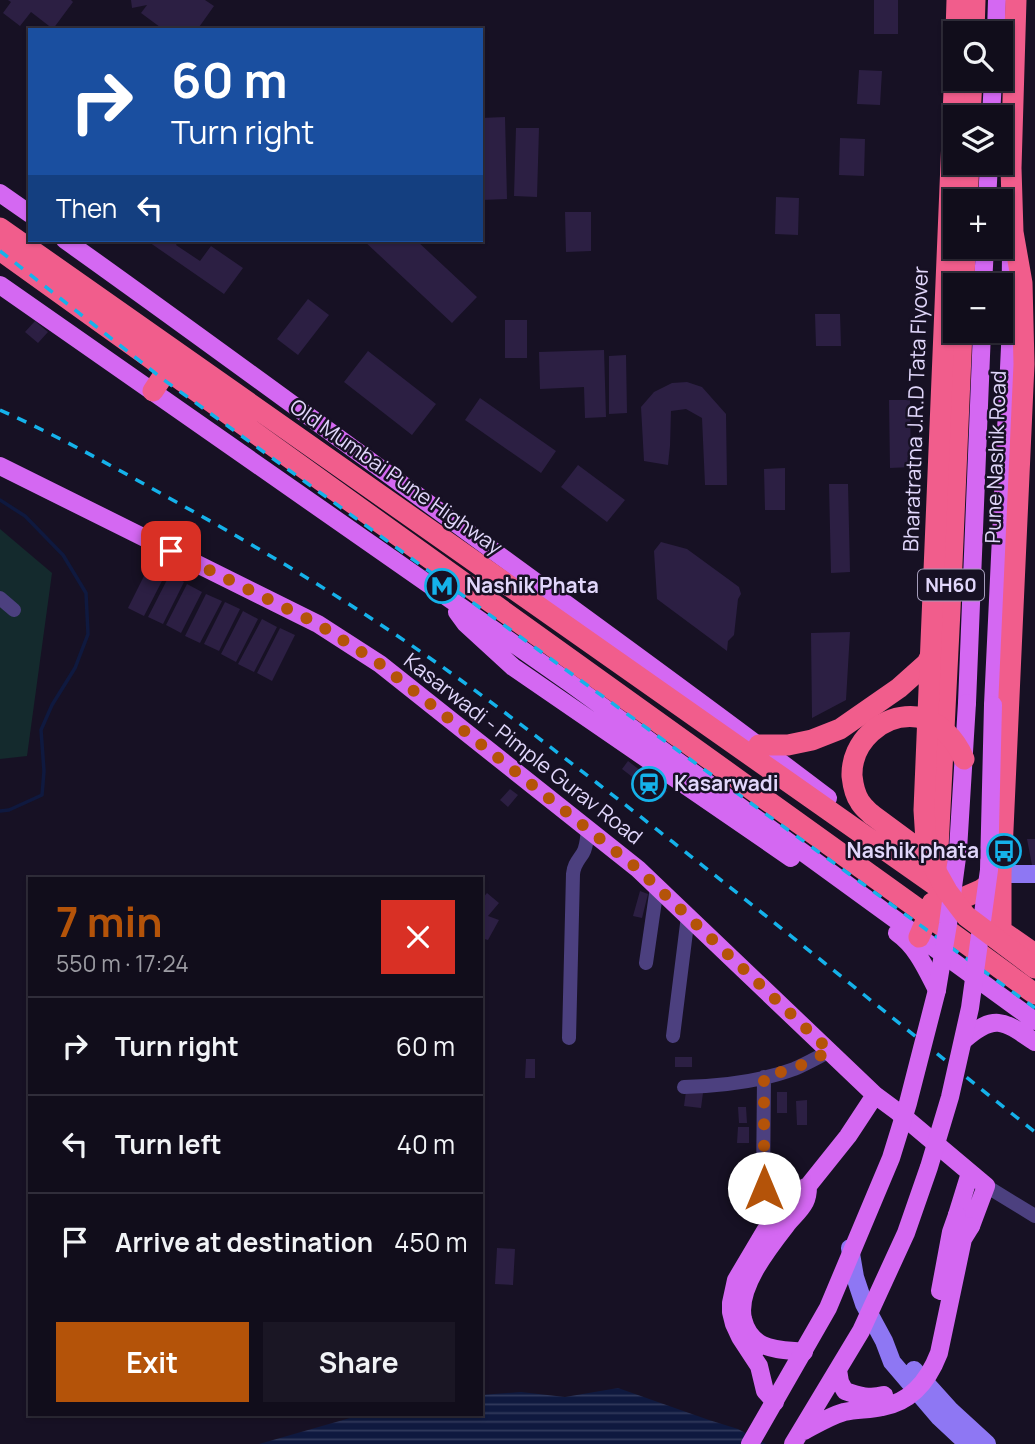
<!DOCTYPE html>
<meta charset="utf-8">
<style>
:root{--surface:#110d1b;--page:#1a1624;--text:#f1f3f6;--muted:#9c9ca3;--line:#302d3a;--accent:#b45309}
body{margin:0;font-family:Manrope,sans-serif;background:var(--page);color:var(--text);height:100vh;display:flex;flex-direction:column;font-size:26px;white-space:nowrap}
*{box-sizing:border-box;margin:0}
p{font-size:23px;color:var(--muted)}
.icon{flex:none;width:38px;height:38px;fill:none;stroke:currentColor;stroke-width:2;stroke-linecap:round;stroke-linejoin:round}
.map{position:relative;flex:1;overflow:hidden}
.side{position:absolute;left:28px;top:877px;width:455px;height:539px;display:flex;flex-direction:column;background:var(--surface);border-radius:0px;box-shadow:0 2px 5px #0004,0 0 0 2px var(--line)}
.side>*{flex:none}
.guide{position:absolute;left:28px;top:28px;width:455px;height:214px;border-radius:0px;box-shadow:0 2px 5px #0004,0 0 0 2px var(--line);background:#1a4fa0;color:#fff;overflow:hidden}
.buttons{position:absolute;left:943px;top:21px;display:grid;gap:14px}
.buttons a{display:grid;place-items:center;width:70px;height:70px;border-radius:0px;background:var(--surface);box-shadow:0 2px 5px #0004,0 0 0 2px var(--line);font-size:35px}
.pin{position:absolute;display:grid;place-items:center;width:60px;height:60px;color:#fff;margin:-30px;border-radius:14px;box-shadow:0 4px 10px #0006}
.me{position:absolute;width:77px;margin:-38px;rotate:0deg;stroke-linejoin:round;filter:drop-shadow(0 0 5px #0008)}
.turn{display:flex;align-items:center;gap:24px;height:147px;padding:0 28px;font-size:32px}
.turn .icon{width:91px;height:91px;stroke-width:2.5}
.turn b{display:block;font-size:49px;line-height:60px}
.then{display:flex;align-items:center;height:66px;padding:0 28px;background:#0003;gap:14px;font-size:26px}
.round{display:grid;place-items:center;flex:none;width:74px;height:74px;border-radius:0px;background:var(--page)}
.headline{display:flex;align-items:center;justify-content:space-between;height:119px;padding:0 28px}
h1{font-size:42px;font-weight:700;line-height:52px;color:var(--accent)}
.button{display:flex;gap:14px;margin-top:auto;padding:14px 28px}
.button a{flex:1;height:80px;border-radius:0px;background:var(--accent);color:#fff;font-size:28px;font-weight:700;line-height:80px;text-align:center}
.button a+a{background:var(--page);color:var(--text)}
ul{padding:0;list-style:none}
li{display:flex;align-items:center;gap:21px;height:98px;padding:0 28px;border-top:2px solid var(--line)}
li div{flex:1}
li b{display:block;font-size:26px}
li em{font-style:normal}
.map>svg:first-child{display:block}
.pitch{fill:#142a2d}
.water{fill:url(#water-rules)}
.lines{fill:none;stroke-linecap:round;stroke-linejoin:round}
.stream{stroke:#0f193f;stroke-width:3.5}
.building{fill:#2c1f43}
.street{stroke:#4c407f;stroke-width:14}
.secondary{stroke:#8e77f3;stroke-width:18}
.primary{stroke:#d468f2;stroke-width:18}
.highway{stroke:#f15d8c;stroke-width:21}
.rail{stroke:#15b2ea;stroke-width:3.5;stroke-dasharray:10 9;stroke-linecap:butt}
.primary-bridge{stroke:#d468f2;stroke-width:18}
.highway-bridge{stroke:#f15d8c;stroke-width:21}
.route{stroke:#b45309;stroke-width:12;stroke-dasharray:0 21.6}
.labels{text-anchor:middle;stroke-width:5;stroke-linejoin:round;paint-order:stroke}
.shield{fill:#171124;stroke:#a49cba;stroke-width:2}
.shield-label{font-size:19px;font-weight:bold;fill:#e1d7fb}
.street-label{font-size:21px;fill:#e1d7fb;stroke:#171124}
.poi-label{font-size:21px;font-weight:bold;fill:#e1d7fb;stroke:#171124;text-anchor:start}
</style>
<div class="map">
<svg width="1035" height="1444" viewBox="0 0 1035 1444">
<defs>
<pattern id="water-rules" width="6" height="5" patternUnits="userSpaceOnUse" patternTransform="scale(1.75)"><rect width="6" height="5" fill="#0f193f"/><path d="M0 2.5h6" fill="none" stroke="#323a5c"/></pattern>
</defs>
<rect width="100%" height="100%" fill="#171124"/>
<!-- pitch -->
<path class="pitch" d="M0,529L52,573L27,756L0,759Z"/>
<!-- water -->
<path class="water" d="M618,1388L709,1420L738,1429L766,1444H259L364,1414H481V1395L521,1392L565,1397Z"/>
<g class="lines">
<!-- stream -->
<path class="stream" d="M0,500L25,516L63,555L86,593L88,634L75,668L52,705L41,730L44,771L42,795L9,810L0,811"/>
</g>
<!-- building -->
<path class="building" d="M8,0H71L73,2L53,29L31,12L20,26L3,13L11,2Z
M131,0H205L214,6L197,30H164L141,13L147,5L132,8Z
M874,0H898V34H874Z
M859,70L882,71L880,105L857,104Z
M505,117L507,199L481,200V118Z
M516,128H539L537,197L514,196Z
M840,138L865,139L864,176L839,175Z
M776,197L799,198L798,235L775,234Z
M565,212H591V251L566,252Z
M146,240H179L176,245L200,261L211,246L243,268L224,294Z
M363,240H416L477,297L452,323Z
M308,299L329,315L298,355L277,339Z
M815,314H840L841,346H816Z
M505,320H527V358H505Z
M35,321L48,332L38,343L25,332Z
M604,350L606,417L585,418L584,387L540,389L539,352Z
M368,351L436,404L412,435L344,382Z
M626,355L627,413L609,414V356Z
M687,382L702,387L726,414L727,485H705L702,418L686,409L671,411L670,446L668,465L644,461L641,407L654,392L672,383Z
M480,398L556,451L541,473L465,420Z
M889,400H910L911,467L890,468Z
M578,465L625,500L607,522L561,487Z
M785,468V510H765L764,469Z
M829,484H848L850,572L831,573Z
M661,542L687,549L739,587L741,594L738,599L734,635L728,641L727,651L657,599L654,551Z
M148,568L164,577L144,616L128,608Z
M170,574L184,582L163,624L148,617Z
M187,584L202,592L181,633L166,625Z
M206,594L222,601L200,643L185,636Z
M225,602L240,609L219,651L204,644Z
M243,611L258,619L236,662L221,654Z
M262,619L277,627L254,672L238,664Z
M280,628L295,635L272,681L257,673Z
M850,632L846,700L812,718L811,633Z
M628,761L667,791L661,799L622,769Z
M510,789L518,795L508,807L500,800Z
M1027,839H1035V865H1032Z
M640,891L648,894L642,918L633,916Z
M487,893L499,903L488,916L499,920L488,940L481,938V900Z
M675,1057H692V1067H675Z
M526,1059H535V1078H525Z
M686,1091L703,1093L701,1108L684,1106Z
M777,1092H787V1113H777Z
M807,1100V1125H797L796,1101Z
M738,1107H746L747,1123H739Z
M738,1127H749V1143H737Z
M742,1174H756L757,1206H742Z
M497,1248L515,1249L513,1285L495,1284Z"/>
<g class="lines">
<!-- street -->
<path class="street" d="M0,598L14,610
M646,963L657,887
M673,1036L688,916
M569,1038L573,874C574,864 578,861 583,853C587,846 587,837 588,829
M684,1087C721,1086 759,1082 794,1069C806,1064 818,1057 830,1051
M986,1186L1035,1216
M763,1188L764,1077"/>
<!-- secondary -->
<path class="secondary" d="M1001,874H1035
M850,1248L855,1277L864,1304L884,1341L892,1362L939,1417L968,1444
M914,1370L951,1411L987,1444"/>
<!-- primary -->
<path class="primary" d="M996,33L997,0
M991,117L993,79
M0,193L30,214
M987,201L989,163
M65,240C197,334 327,430 458,525C582,616 706,705 828,798
M0,285L570,683L1035,1021
M983,285L985,247
M0,466L318,624L380,664L638,869L875,1095L898,1112L986,1186L971,1226
M457,612L465,623L513,667L791,858
M967,703L982,331
M993,705L1010,347L1011,254
M897,933C917,947 926,969 937,990
M964,1040C995,1013 1004,1021 1035,1042
M957,1215L970,1173
M804,1352C777,1349 751,1351 743,1319C736,1288 770,1246 788,1223C793,1217 801,1210 805,1202C807,1198 808,1191 808,1186
M775,1402L765,1391L759,1366L740,1337L734,1324L731,1312V1303L736,1280L765,1231L793,1193L808,1186L848,1136L875,1095"/>
<!-- highway -->
<path class="highway" d="M956,33L957,0
M974,33L975,0
M970,117L972,79
M967,201L969,163
M0,228L952,897
M0,250L928,916L1035,994
M964,285L965,247
M153,391L167,370
M759,745H788L812,740L840,729L899,688L927,663L935,647
M871,814L913,845L937,856
M937,868L950,610L962,331
M942,907L981,890L1000,876
M999,929L1035,954
M1001,930V874L1024,364L1022,283L1013,232L1011,168L1016,0
M919,937L928,916L932,903"/>
<!-- rail -->
<path class="rail" d="M0,251L164,380L1035,1008
M0,410C58,436 114,467 169,498C256,546 342,597 424,654C483,695 540,739 597,783C745,897 889,1016 1035,1132"/>
<!-- primary-bridge -->
<path class="primary-bridge" d="M940,1291L951,1232L957,1215
M838,1370L840,1382L845,1391C859,1396 870,1399 884,1395
M804,1431C817,1424 830,1416 844,1412C857,1409 870,1410 882,1407C912,1402 929,1379 939,1353L963,1239L971,1226
M750,1444L828,1308L891,1158L908,1103L937,990L948,924L958,850L967,703
M793,1444L861,1331L906,1233L929,1167L950,1097L970,1008L989,870L993,705"/>
<!-- highway-bridge -->
<path class="highway-bridge" d="M956,43L924,810L926,841L933,866L947,891L966,916L1035,968
M871,814C867,810 863,807 860,802C855,795 853,785 852,776C851,742 882,713 917,717C939,720 956,740 964,759"/>
</g>
<g class="lines">
<!-- route -->
<path class="route" d="M171,551L318,624L380,664L638,869L830,1051L795,1068L764,1077V1188"/>
</g>
<!-- icons -->
<defs>
<g id="metro-ring" transform="scale(1.75)"><circle r="9.5" fill="#171124" stroke="#15b2ea" stroke-width="1.5"/><path d="M-5.5 5V-5H-3L0 0L3-5H5.5V5H3V-.5L0 4L-3-.5V5Z" fill="#15b2ea"/></g>
<g id="station-ring" transform="scale(1.75)"><circle r="9.5" fill="#171124" stroke="#15b2ea" stroke-width="1.5"/><path d="M-3-6H3Q5-6 5-4V2Q5 4 3 4L4.5 6H3L1.5 4h-3L-3 6H-4.5L-3 4Q-5 4-5 2V-4Q-5-6-3-6ZM-3.5-4v3h7v-3ZM-3.5 1v1.5H-2V1ZM2 1v1.5H3.5V1Z" fill="#15b2ea"/></g>
<g id="bus-ring" transform="scale(1.75)"><circle r="9.5" fill="#171124" stroke="#15b2ea" stroke-width="1.5"/><path d="M-5-6H5V4H4V6H2V4H-2V6H-4V4H-5ZM-3.5-4V0h7V-4ZM-3.5 1.2v1.5H-2V1.2ZM2 1.2v1.5H3.5V1.2Z" fill="#15b2ea"/></g>
</defs>
<g fill-rule="evenodd">
<use href="#metro-ring" x="442" y="586"/>
<use href="#station-ring" x="649" y="784"/>
<use href="#bus-ring" x="1004" y="851"/>
</g>
<g class="labels">
<!-- shield labels -->
<rect class="shield" x="918" y="569.5" width="66" height="31" rx="5"/>
<g class="shield-label">
<text x="951" y="592">NH60</text>
</g>
<!-- street labels -->
<g class="street-label">
<text transform="translate(916 409) rotate(-88)" y="7">Bharatratna J.R.D Tata Flyover</text>
<text transform="translate(996 457) rotate(-88)" y="7">Pune Nashik Road</text>
<text transform="translate(396 477) rotate(35)" y="7">Old Mumbai Pune Highway</text>
<text transform="translate(523 749) rotate(38)" y="7">Kasarwadi - Pimple Gurav Road</text>
</g>
<!-- poi labels -->
<g class="poi-label">
<text x="466" y="593">Nashik Phata</text>
<text x="674" y="791">Kasarwadi</text>
<text x="979" y="858" text-anchor="end">Nashik phata</text>
</g>
</g>
</svg>
<div class="buttons">
<a><svg class="icon" aria-label="search" viewBox="0 0 24 24"><circle cx="10" cy="10" r="6"/><path d="M15 15l6 6"/></svg></a>
<a><svg class="icon" aria-label="layers" viewBox="0 0 24 24"><path d="M12 4l9 5-9 5-9-5zM3 14l9 5 9-5"/></svg></a>
<a>+</a>
<a>−</a>
</div>
<div class="pin" style="left:171px;top:551px;background:#d93025"><svg class="icon" aria-label="arrive" viewBox="0 0 24 24"><path d="M6 21V4h12l-3 4 3 4H6"/></svg></div>
<svg class="me" style="left:764px;top:1188px" viewBox="-20 -20 40 40"><circle r="19" fill="#fff"/><path d="M0-13L10 11 0 6-10 11z" fill="#b45309"/></svg>
<div class="guide">
<div class="turn"><svg class="icon" aria-label="right" viewBox="0 0 24 24"><path d="M7 20v-9h11M14 6l5 5-5 5"/></svg><div><b>60 m</b>Turn right</div></div>
<div class="then">Then<svg class="icon" aria-label="left" viewBox="0 0 24 24"><path d="M17 20v-9H6M10 6l-5 5 5 5"/></svg></div>
</div>
<section class="side">
<div class="headline"><div><h1>7 min</h1><p>550 m · 17:24</p></div><a class="round" style="background:#d93025;color:#fff"><svg class="icon" aria-label="close" viewBox="0 0 24 24"><path d="M6 6l12 12M18 6L6 18"/></svg></a></div>
<ul>
<li><svg class="icon" aria-label="right" viewBox="0 0 24 24"><path d="M7 20v-9h11M14 6l5 5-5 5"/></svg><div><b>Turn right</b></div><em>60 m</em></li>
<li><svg class="icon" aria-label="left" viewBox="0 0 24 24"><path d="M17 20v-9H6M10 6l-5 5 5 5"/></svg><div><b>Turn left</b></div><em>40 m</em></li>
<li><svg class="icon" aria-label="arrive" viewBox="0 0 24 24"><path d="M6 21V4h12l-3 4 3 4H6"/></svg><div><b>Arrive at destination</b></div><em>450 m</em></li>
</ul>
<div class="button"><a>Exit</a><a>Share</a></div>
</section>
</div>
